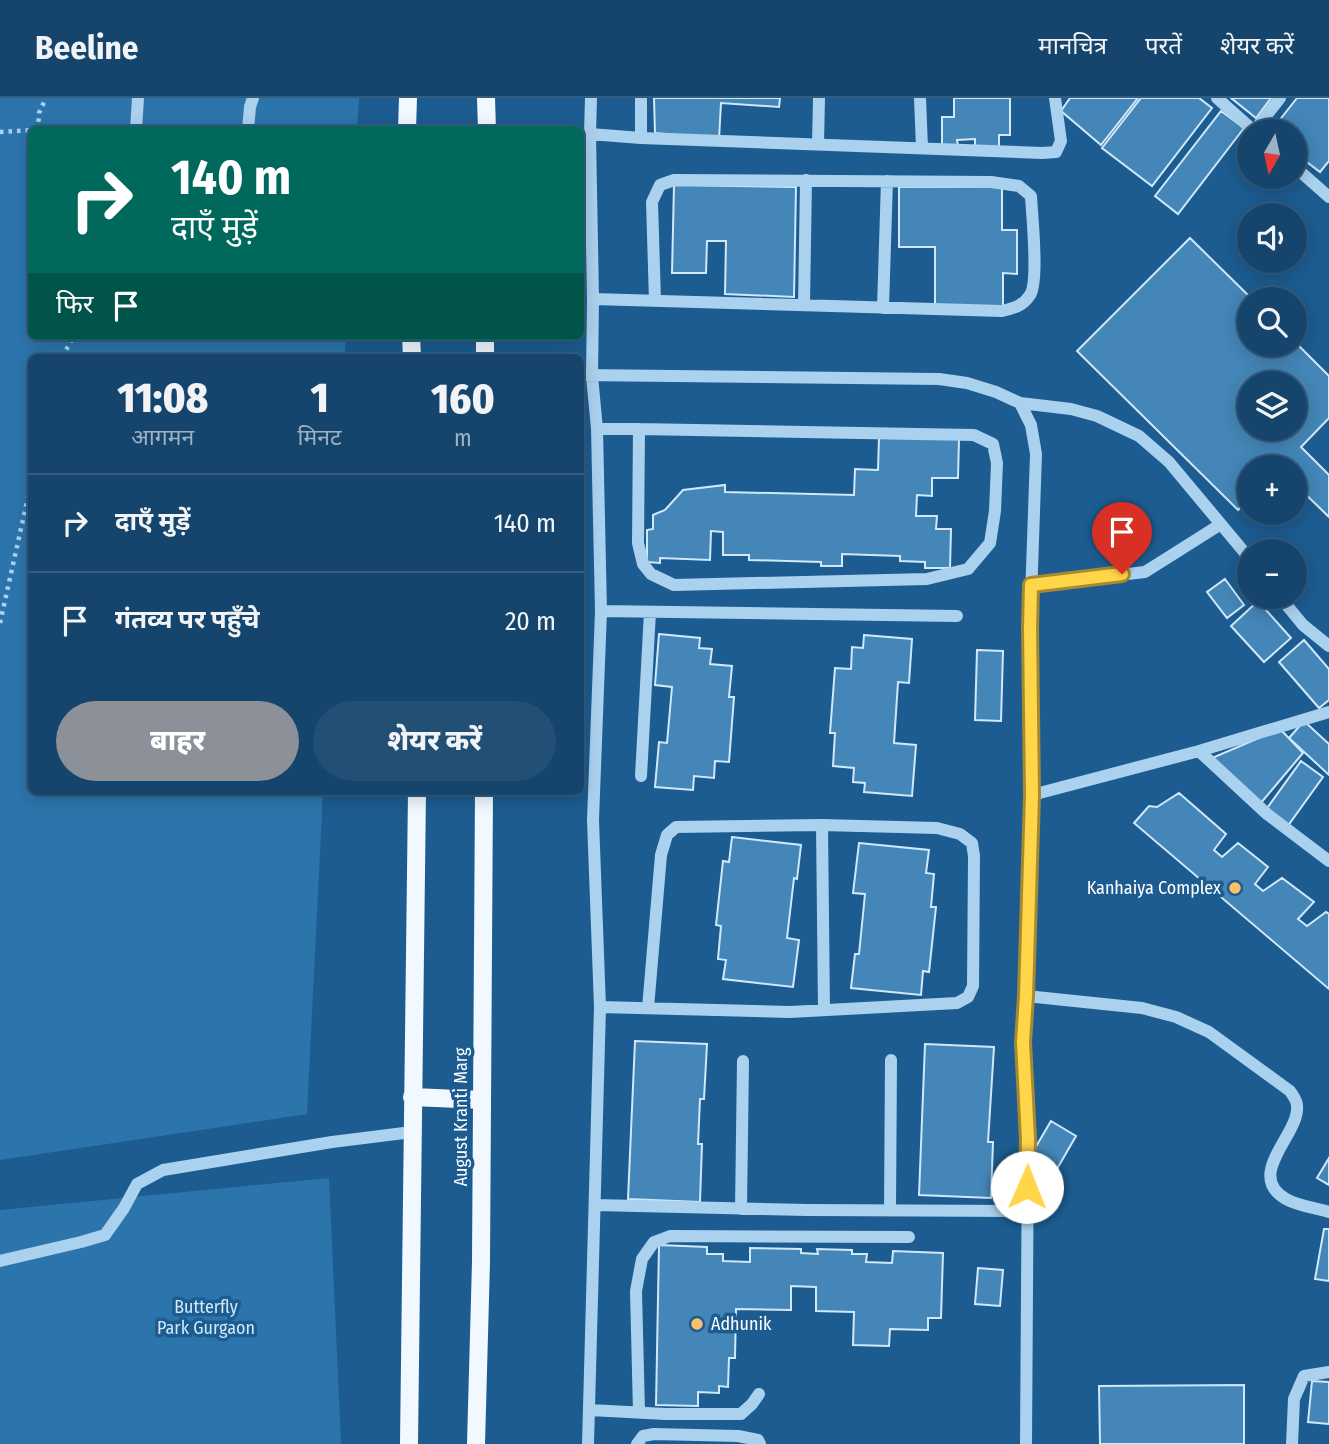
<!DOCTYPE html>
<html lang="hi">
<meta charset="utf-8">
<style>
:root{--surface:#15456c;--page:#224f74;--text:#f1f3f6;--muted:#9db1c2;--line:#345d7f;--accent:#8c9099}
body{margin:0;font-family:"Fira Sans Condensed","Noto Sans Devanagari",sans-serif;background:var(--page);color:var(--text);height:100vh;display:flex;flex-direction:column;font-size:26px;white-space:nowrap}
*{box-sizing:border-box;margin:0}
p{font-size:23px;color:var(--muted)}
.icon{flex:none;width:38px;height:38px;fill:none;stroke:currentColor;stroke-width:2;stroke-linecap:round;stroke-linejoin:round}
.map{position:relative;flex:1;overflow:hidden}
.sheet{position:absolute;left:28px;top:256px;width:556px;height:441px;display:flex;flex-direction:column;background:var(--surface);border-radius:10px;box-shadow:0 4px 18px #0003,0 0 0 2px var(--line)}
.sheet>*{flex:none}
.banner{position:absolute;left:28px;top:28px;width:556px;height:214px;border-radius:10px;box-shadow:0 4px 18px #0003,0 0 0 2px var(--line);background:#00695c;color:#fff;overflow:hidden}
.needle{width:46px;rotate:189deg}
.fabs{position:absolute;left:1237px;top:21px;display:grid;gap:14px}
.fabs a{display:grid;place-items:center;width:70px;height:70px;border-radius:50%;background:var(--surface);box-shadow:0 4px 18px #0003,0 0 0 2px var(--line);font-size:35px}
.pin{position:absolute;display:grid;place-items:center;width:60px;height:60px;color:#fff;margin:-72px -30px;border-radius:50% 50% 50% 0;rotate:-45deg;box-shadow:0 0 7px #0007}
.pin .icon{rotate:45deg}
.me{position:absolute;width:77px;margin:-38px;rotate:1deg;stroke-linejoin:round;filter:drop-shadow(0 0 5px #0008)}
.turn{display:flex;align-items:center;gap:24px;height:147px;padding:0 28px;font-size:32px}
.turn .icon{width:91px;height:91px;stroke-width:2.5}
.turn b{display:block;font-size:49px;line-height:60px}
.then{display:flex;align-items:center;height:66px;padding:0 28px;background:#0003;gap:14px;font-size:26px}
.eta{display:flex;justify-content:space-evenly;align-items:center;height:119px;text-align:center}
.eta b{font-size:42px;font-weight:800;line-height:49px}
.primary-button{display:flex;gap:14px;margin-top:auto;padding:14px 28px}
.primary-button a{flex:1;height:80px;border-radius:42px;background:var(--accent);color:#fff;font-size:28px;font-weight:800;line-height:80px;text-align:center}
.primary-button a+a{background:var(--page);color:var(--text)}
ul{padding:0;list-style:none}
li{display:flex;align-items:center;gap:21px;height:98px;padding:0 28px;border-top:2px solid var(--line)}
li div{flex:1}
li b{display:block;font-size:26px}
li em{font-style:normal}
header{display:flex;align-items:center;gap:42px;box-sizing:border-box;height:98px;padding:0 35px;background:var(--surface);border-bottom:2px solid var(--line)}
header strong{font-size:33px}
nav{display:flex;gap:38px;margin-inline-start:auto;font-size:24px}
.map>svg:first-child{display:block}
.green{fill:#2c75ac}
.building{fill:#4486b8;stroke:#d0e8fa;stroke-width:2;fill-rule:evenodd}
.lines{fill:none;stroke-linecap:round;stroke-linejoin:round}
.path{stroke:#aad1ee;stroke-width:4.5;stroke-dasharray:3.5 5;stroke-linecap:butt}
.minor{stroke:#aad1ee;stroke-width:12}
.major{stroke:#f1f8ff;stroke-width:18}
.route-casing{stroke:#a68a30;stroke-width:18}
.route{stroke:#ffd54a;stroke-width:12}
.poi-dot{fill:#fec168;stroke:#1c5c90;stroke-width:2.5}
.labels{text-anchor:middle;stroke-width:7;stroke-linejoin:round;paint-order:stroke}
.poi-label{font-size:18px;fill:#fff;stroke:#1c5c90;text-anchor:end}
.street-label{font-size:18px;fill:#fff;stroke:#1c5c90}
.park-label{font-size:18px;fill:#d0e8fa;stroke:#1c5c90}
</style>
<header>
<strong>Beeline</strong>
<nav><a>मानचित्र</a><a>परतें</a><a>शेयर करें</a></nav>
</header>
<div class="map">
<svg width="1329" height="1346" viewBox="0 0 1329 1346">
<rect width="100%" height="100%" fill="#1c5c90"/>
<!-- green -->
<path class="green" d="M0,0H359L357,31L32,32V238H346L345,259H32V693H323L307,1016L0,1062Z
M329,1080L341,1346H0V1112Z"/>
<!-- building -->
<path class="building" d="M654,0H780L779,9L721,5L719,41L655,35Z
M954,0H1010V37H999V49L975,48V41L957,42L958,48H942V19H954Z
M1070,0H1138L1101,47L1061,13Z
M1141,0H1199L1212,10L1152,88L1102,50Z
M1231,0H1271L1256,20Z
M1297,0H1329V63L1320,74L1295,55V33H1271Z
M1221,13L1244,30L1178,116L1155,98Z
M674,87L796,89L794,199L725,196L726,143H707L706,175H672Z
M899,89H1002V132H1017V176L1003,175V208H935V149H899Z
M1190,140L1252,201H1250V247H1295V244L1329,278V320L1301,349L1329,377V419L1295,386V369H1250V400L1238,412L1077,253ZM1250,285H1295V331H1250Z
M879,339L959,341L958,380H932V398L917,397L916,418H937L936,431H951L950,470H925V464L900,463V458L842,456V468H821V464L749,462V457H723V434L711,433L710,462L660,460V465L647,464V432L653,431V417L665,412L683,392L725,387V394L854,397L855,371L878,372Z
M1225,481L1244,507L1227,520L1207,494Z
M1258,503L1291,540L1264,564L1231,528Z
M659,536L700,540L699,550L712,551L710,566L732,568L729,599H734L729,664L715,663L714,680L694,678L693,692L655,689L659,644L667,645L672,589L655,587Z
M864,537L912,541L909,585L898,584L894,645L916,647L912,698L864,694L865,685L853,684L854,670L833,668L835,635H830L835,570L851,571L852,549L863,550Z
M1304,542L1329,571V602L1319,610L1279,564Z
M977,552L1003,553L1001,623L975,622Z
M1304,623L1329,646V677L1289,640Z
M1280,631L1303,655L1260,706L1212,660Z
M1301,663L1323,679L1287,729L1265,713Z
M1179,695L1226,736L1214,752L1222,759L1238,745L1268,769L1255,786L1263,793L1282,780L1314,804L1298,821L1307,828L1326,814L1329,816V891L1134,725L1149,708L1157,709Z
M732,739L801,747L797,781L794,780L787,840L799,842L793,889L723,881L726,862L718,861L721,828L716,827L723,763L729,764Z
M859,745L929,752L926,775L934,776L931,809H936L929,874L923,873L921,897L851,890L855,856H859L865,796L853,795Z
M635,943L707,946L704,1001H700L698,1046H702L700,1104L628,1101Z
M925,946L994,949L988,1044H993L991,1100L919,1097Z
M1051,1023L1076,1038L1057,1071L1031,1057Z
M1329,1060V1087L1317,1080Z
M1324,1131H1329V1183L1315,1181Z
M659,1147L707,1149V1156H723V1163L750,1164V1150L801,1151V1155L818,1156L817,1151L852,1152V1156H867L866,1164L892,1165L893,1153L943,1155L941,1220H928V1232L890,1231L889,1248L853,1247L854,1214L816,1213V1189L791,1188V1212L736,1211L735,1260H729L728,1289L719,1288V1295L698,1294V1308L656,1307Z
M978,1170L1003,1172L1000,1208L975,1206Z
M1312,1283L1329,1284V1326L1308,1324Z
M1244,1287V1346H1100L1099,1288Z"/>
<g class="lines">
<!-- path -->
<path class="path" d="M37,32L38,31L39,15L46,0
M0,34L32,32
M62,259L74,238
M0,525L32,381"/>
<!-- minor -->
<path class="minor" d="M920,0L922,50
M1217,0L1254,33
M136,32L138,0
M248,32L250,9L253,0
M1254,33L1280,0
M590,36L641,40L1042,55L1056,54L1061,43L1055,0
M641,40V0
M818,46L819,0
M1295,69L1329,99
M593,201C729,205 866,209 1002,213C1014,210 1023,208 1030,197C1039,184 1032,117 1031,98L1019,88L991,84L674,82L660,87L652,104L655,203
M804,207L806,82
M883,210L887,83
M581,277L939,281L967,285L996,294L1020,305L1071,311L1097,318L1139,338L1169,364L1250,461
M1020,305L1031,327L1036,356L1030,529L1031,748L1023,944L1028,1041L1026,1346
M597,331H639L974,337L993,346L997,365L995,413L990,445L968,471L927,481L674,487L651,476L643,466L638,445L639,331
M1031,487L1145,474L1221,426
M1280,499L1303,527L1329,548
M601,513L957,518
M1199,653L1267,716L1329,763
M641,678L650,514
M1032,697L1199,653L1329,614
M822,727L824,912
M1026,898L1142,910L1176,919L1209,934L1290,993C1293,998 1297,1002 1297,1008C1300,1036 1244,1077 1286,1101C1298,1108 1316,1110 1329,1114
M600,909L790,914L957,905L968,899L973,888L974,758L972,745L960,736L937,730L822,727L676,729L667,737L661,757L648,910
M595,1107L807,1112L1027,1113
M741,1111L743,963
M890,1112L891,962
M0,1163L81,1144L105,1137L124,1110L137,1086L163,1072L332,1044L412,1034
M590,1312L665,1316H741L752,1306L759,1296
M639,1314L636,1193L642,1161L654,1144L670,1138L909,1139
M588,1346L600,909L593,722L601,513L597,331L592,278L593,201L590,36L591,0
M637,1346L643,1338L654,1336L738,1338L758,1342L760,1346
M1292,1346L1294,1301L1304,1278L1329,1274"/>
<!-- major -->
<path class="major" d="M486,0L487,32
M407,32L408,0
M411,238L412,259
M485,259V238
M412,999L482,1002
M409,1346L417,693
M476,1346L481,1164L484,693"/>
</g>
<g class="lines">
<!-- route casing -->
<g class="route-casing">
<path id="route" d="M1027,1089L1028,1041L1023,944L1026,898L1032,697L1030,530L1031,487L1122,476"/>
</g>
<!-- route -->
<use href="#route" class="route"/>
</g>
<!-- markers -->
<g class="poi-dot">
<circle cx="1235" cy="790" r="7"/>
<circle cx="697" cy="1226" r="7"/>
</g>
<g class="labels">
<!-- poi labels -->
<g class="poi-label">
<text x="1221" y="796">Kanhaiya Complex</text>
<text x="711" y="1232" text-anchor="start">Adhunik</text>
</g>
<!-- street labels -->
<g class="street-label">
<text transform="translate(461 1019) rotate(-90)" y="6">August Kranti Marg</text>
</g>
<!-- park labels -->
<g class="park-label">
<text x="206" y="1215">Butterfly<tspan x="206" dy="21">Park Gurgaon</tspan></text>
</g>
</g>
</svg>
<div class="fabs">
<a><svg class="needle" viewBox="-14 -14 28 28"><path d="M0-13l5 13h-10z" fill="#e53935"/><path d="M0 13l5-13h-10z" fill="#9db1c2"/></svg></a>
<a><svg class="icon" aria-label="sound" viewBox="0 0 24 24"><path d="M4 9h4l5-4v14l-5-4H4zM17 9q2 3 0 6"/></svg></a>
<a><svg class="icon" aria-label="search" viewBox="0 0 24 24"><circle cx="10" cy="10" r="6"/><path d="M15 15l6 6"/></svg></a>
<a><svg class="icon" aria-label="layers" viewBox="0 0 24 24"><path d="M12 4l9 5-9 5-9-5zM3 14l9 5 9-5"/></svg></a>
<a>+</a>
<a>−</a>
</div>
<div class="pin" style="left:1122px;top:476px;background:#d93025"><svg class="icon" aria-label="arrive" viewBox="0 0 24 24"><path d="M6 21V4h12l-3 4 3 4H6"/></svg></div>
<svg class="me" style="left:1027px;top:1089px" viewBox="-20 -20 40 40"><circle r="19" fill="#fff"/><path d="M0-13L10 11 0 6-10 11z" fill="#ffd54a"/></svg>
<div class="banner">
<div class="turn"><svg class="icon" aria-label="right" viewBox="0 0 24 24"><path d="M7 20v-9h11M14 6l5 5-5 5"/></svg><div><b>140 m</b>दाएँ मुड़ें</div></div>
<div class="then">फिर<svg class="icon" aria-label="arrive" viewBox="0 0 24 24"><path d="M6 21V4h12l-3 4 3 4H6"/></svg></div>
</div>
<section class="sheet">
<div class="eta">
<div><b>11:08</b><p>आगमन</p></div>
<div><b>1</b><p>मिनट</p></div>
<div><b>160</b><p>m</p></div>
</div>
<ul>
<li><svg class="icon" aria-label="right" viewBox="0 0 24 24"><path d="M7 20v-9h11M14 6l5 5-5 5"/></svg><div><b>दाएँ मुड़ें</b></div><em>140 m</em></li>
<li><svg class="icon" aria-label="arrive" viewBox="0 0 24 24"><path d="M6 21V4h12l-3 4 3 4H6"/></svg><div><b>गंतव्य पर पहुँचे</b></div><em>20 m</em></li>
</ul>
<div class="primary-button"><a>बाहर</a><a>शेयर करें</a></div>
</section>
</div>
